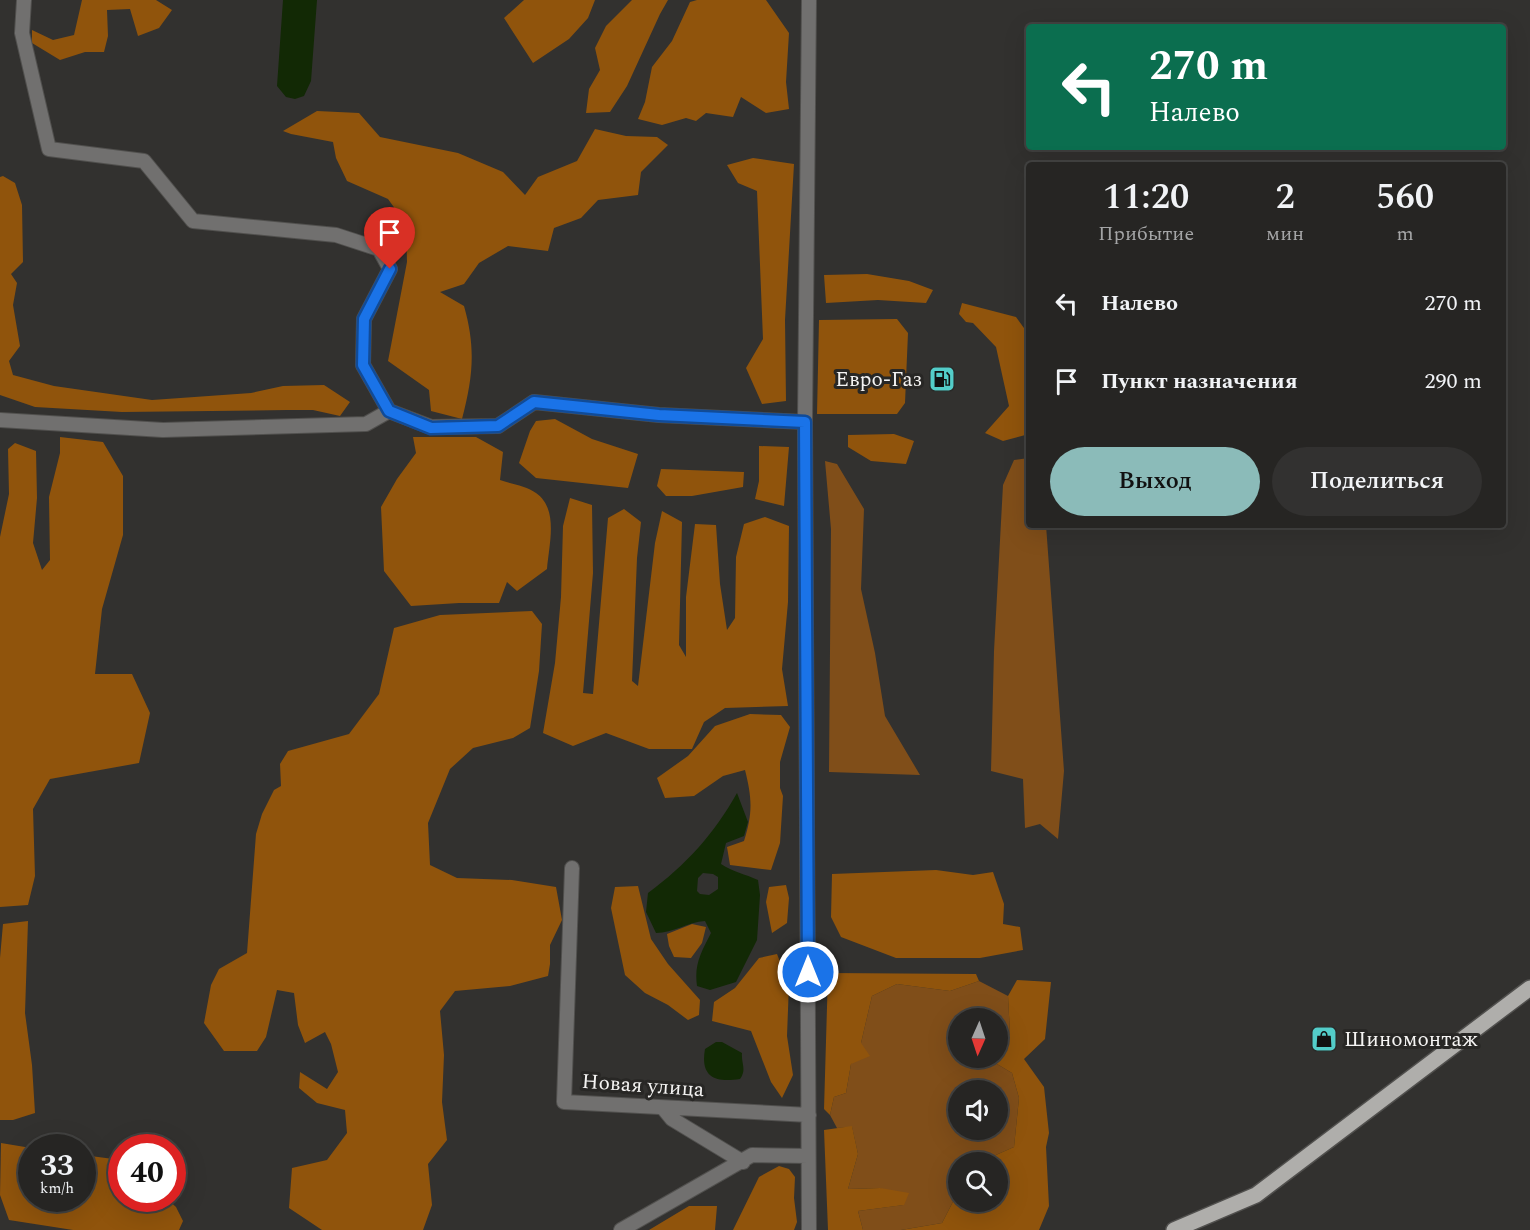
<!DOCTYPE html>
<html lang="ru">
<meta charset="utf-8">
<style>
:root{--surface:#262523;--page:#323130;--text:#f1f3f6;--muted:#a4a5a6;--line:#424241;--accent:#8bbbb9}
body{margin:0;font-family:Spectral,serif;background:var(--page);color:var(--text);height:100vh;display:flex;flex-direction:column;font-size:22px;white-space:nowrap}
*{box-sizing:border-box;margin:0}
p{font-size:20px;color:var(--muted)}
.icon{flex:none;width:33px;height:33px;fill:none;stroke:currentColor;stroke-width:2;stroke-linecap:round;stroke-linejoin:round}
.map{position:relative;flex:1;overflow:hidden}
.panel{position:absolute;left:1026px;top:162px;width:480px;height:366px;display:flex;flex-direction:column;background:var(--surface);border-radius:6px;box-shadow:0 6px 24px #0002,0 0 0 2px var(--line)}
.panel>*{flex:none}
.banner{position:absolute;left:1026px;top:24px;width:480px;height:126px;border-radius:6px;box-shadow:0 6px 24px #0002,0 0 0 2px var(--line);background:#0b6e4f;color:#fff;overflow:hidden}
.needle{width:39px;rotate:183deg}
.fabs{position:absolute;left:948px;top:1008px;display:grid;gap:12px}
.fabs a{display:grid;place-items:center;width:60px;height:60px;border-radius:50%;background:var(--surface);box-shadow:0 6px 24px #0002,0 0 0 2px var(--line);font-size:30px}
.speed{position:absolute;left:18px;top:1134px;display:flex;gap:12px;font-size:30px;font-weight:700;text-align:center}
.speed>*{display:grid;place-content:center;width:78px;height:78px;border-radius:50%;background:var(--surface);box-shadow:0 6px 24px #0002,0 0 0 2px var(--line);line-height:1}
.speed small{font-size:15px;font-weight:400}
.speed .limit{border:9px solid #d22;background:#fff;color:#111}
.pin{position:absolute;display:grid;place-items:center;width:51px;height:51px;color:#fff;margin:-62px -26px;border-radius:50% 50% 50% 0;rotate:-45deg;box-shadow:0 0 6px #0007}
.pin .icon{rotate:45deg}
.me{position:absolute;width:66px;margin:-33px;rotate:0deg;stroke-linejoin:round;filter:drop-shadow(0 0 4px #0008)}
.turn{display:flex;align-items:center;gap:21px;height:126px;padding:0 24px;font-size:27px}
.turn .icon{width:78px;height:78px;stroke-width:2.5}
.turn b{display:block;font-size:42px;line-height:51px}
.eta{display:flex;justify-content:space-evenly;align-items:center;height:102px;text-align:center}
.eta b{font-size:36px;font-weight:600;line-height:42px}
.button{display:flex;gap:12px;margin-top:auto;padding:12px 24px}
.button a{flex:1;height:69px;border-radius:36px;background:var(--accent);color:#111;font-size:24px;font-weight:600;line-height:69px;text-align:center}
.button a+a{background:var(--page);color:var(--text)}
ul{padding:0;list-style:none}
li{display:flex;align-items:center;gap:18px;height:78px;padding:0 24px}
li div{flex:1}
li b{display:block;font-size:22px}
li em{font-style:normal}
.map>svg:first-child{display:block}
.green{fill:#804e19;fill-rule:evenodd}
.forest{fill:#90540c}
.water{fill:#122905;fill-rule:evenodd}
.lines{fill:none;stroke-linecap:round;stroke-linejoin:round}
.minor-casing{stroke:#51504e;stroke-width:16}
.major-casing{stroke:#51504e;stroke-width:18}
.minor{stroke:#71706f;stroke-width:14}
.major{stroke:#afaeab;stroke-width:15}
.route-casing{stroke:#114b97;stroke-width:15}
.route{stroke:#1a73e8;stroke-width:10}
.labels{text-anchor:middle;stroke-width:6;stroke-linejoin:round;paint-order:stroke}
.poi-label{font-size:21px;fill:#f5f4f3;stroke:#282725;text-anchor:end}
.street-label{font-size:21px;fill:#f5f4f3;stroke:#282725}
</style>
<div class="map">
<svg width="1530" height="1230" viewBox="0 0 1530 1230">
<rect width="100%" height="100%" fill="#32312f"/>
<!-- green -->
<path class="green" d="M1029,458V525H1046L1064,771L1058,839L1040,824L1025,828L1023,779L991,771L994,651L1003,485L1014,460Z
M825,461L837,464L864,509L861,589L875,653L885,716L920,775L829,772L831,529Z
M979,981L1008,996L1010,1034L998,1042V1018H958V1058H987L1012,1073L1019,1098L1014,1147L980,1162H958V1192L942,1223L901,1230H863L858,1211L903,1205L880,1188L848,1189L858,1154L852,1127L837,1128L830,1115L834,1097L846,1093L851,1064L861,1043L872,996L897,984L950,991ZM958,1090H998V1130H958Z"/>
<!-- forest -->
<path class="forest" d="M82,0H156L172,10L159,28L138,36L130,9L107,10L108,36L104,52H85L60,60L32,43V30L53,40L74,35Z
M524,0H595L588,18L569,39L533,63L504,18Z
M632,0H668L660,14L627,86L610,112L586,113L589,89L600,70L595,48L606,26Z
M697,0H766L789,33L786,82L789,109L766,113L741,97L733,117L706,113L696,121L686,118L662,125L638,119L645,102L652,67L672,41L690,2Z
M317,111L359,113L380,137L458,153L503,172L525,195L538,177L577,161L595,129L626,136L657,137L668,145L641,172L638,195L598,200L581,218L554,228L548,251L508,246L479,263L464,284L440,292L464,306C476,348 473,377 462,419L431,411L429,390L388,361L407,262L406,224L388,199L347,181L336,158L333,142L291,134L283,131Z
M753,158L794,164L785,320L786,401L762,404L746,368L763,339L757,191L738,183L727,165Z
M3,176L15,183L22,205L23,262L11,274L17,283L13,305L20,346L9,361L13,375L54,386L152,400L251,393L283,386L324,385L350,402L340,416L313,410H287L122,412L35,407L0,395V177Z
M867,274L909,281L933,290L926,303L878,300L826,303L824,275Z
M962,303L1016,317L1029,335V434L1003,441L985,433L1009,406L996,347L973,323L966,322L959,314Z
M897,319L908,333L905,403L897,414H817L819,320Z
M555,419L592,439L638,454L628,488L536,478L519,463L530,431L536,421Z
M894,434L914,441L906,464L871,461L848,447V435Z
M60,437L103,442L123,476V535L102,609L95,674H132L150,713L139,763L50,779L33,809L35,876L28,905L0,907V537L9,494L8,449L15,443L36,451L37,498L33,543L42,570L50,560L49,497L60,453Z
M413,437H476L503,452L500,480C511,484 527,486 536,493C559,509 549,544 547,569L517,591L507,582L499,603H459L411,606L384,571L381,507L397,479L416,453Z
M759,446L789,447L784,506L755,499L759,481Z
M661,469L744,472L743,487L692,496H666L657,486Z
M570,498L592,505L593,573L583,693L593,694L608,518L624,509L641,522L637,558L632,681L638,686L655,543L662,511L682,522L679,645L686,657V597L695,524L716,525L720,584L727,630L735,618L736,557L744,524L765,517L789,526L788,602L782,669L788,706L725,708L704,722L692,749H649L606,733L573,746L543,733L555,663L561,597L563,526Z
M532,611L542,624L539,671L530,728L513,738L473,748L450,769L428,823L430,865L457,878L512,880L556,887L562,920L550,945V964L548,976L510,986L455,991L440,1011L444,1055L442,1102L447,1140L428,1164L432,1205L423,1230H322L289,1208L292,1168L327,1160L347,1133L345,1110L317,1103L299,1088L300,1072L327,1089L338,1072L331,1044L325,1032L305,1043L298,1025L294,993L277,990L266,1037L257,1051H224L204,1023L211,985L219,969L247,953L256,834L262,814L274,790L281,786L280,764L288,751L349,734L379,694L394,628L440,615Z
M750,714L781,715L790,727L780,762V788L783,796L780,843L771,870L730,865L727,847L744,841C753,813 752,798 745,770L723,776L694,796L665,798L657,778L688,756L715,726Z
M936,870L973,875L993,872L1004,904L1003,924L1020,927L1023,950L980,958H896L841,937L831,917L832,874Z
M786,885L789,898L787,923L772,933L766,902L769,887Z
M638,886L651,939L668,964L700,1000L699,1015L688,1020L668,1005L645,993L625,975L611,908L615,887Z
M28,921L25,1013L32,1065L35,1113L13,1120H0V958L3,924Z
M692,924L706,927L702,943L691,958L674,957L669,946L667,934Z
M777,954L789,984L787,1036L793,1075L782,1098L771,1082L751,1031L712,1021L714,1002L735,988L759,958Z
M828,973L976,974L979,981L950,991L897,984L872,996L861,1043L870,1056L851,1064L846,1093L834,1097L830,1115L824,1109Z
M1017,980L1051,982L1045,1039L1024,1059L1044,1087L1049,1133L1046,1147L1049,1206L1039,1230H901L942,1223L958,1192V1202H998V1162H980L1014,1147L1019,1098L1012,1073L987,1058H998V1042L1010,1034L1008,996Z
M852,1126L858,1154L848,1189L880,1188L909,1193L904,1205L858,1211L863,1230H828L824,1130Z
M1,1143L31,1148L32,1198H82L83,1155L121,1160L122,1198L167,1199L176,1207L183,1221L179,1230H73L9,1220L0,1195Z
M779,1166L789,1169L795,1177L794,1198L797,1222L794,1230H733L759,1177Z
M689,1206H717L715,1230H649Z"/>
<!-- water -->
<path class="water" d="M283,0H317L311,81L304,96L295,99L286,97L277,86Z
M737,793L748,822L744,836L726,843L721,864C733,872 745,874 758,880L760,895L757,940L736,982L710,990L697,986C694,964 701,953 711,933L705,921C688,922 673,933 656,933L646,912L648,893C686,865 714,834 737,793ZM703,873L713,874L718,877V889L709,895L700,894L697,891L698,878Z
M716,1042H722L742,1053C741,1064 747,1069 740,1079C715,1083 700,1077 705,1049Z"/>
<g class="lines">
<!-- minor casing -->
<g class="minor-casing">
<path id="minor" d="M24,0L22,33L49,149L144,161L193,221L336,235L379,249L390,269L364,319L363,365L389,411
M0,420L163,430L366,424L389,411L431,427L498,426L534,402L659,415L805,422
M572,868L564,1102L809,1115
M663,1108L672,1119L743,1162
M621,1230L752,1155L808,1156
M809,1230L805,422L809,0"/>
</g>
<!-- major casing -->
<g class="major-casing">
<path id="major" d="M1174,1230L1256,1195L1530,988"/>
</g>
<!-- minor -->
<use href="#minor" class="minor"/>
<!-- major -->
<use href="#major" class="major"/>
</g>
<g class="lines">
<!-- route casing -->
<g class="route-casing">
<path id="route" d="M390,269L364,319L363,365L389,411L431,428L498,426L534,402L659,415L805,422L808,972"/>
</g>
<!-- route -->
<use href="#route" class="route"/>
</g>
<!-- icons -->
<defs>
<g id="fuel-square" transform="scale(1.35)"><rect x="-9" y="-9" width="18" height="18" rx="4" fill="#53cdc9" stroke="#282725"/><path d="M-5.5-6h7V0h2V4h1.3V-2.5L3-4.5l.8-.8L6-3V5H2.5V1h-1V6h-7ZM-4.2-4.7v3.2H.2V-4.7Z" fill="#111"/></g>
<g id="shop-square" transform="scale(1.35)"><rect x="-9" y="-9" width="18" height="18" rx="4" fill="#53cdc9" stroke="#282725"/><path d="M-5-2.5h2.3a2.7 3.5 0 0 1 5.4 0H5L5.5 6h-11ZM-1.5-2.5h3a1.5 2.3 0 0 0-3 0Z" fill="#111"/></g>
</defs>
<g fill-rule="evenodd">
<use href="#fuel-square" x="942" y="379"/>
<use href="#shop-square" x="1324" y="1039"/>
</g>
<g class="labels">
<!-- poi labels -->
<g class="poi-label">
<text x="922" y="386">Евро-Газ</text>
<text x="1344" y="1046" text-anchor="start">Шиномонтаж</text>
</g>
<!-- street labels -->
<g class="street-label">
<text transform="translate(643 1085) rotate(4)" y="7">Новая улица</text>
</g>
</g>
</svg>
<div class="fabs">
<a><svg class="needle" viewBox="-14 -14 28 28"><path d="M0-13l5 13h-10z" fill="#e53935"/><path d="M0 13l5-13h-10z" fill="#a4a5a6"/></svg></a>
<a><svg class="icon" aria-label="sound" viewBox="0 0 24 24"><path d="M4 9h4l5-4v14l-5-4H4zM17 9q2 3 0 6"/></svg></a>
<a><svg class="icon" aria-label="search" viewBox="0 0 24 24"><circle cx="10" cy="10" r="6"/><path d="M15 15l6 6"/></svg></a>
</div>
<div class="speed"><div>33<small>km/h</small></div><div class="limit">40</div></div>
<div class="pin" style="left:390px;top:269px;background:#d93025"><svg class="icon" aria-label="arrive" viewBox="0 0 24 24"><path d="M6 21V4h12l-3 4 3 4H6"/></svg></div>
<svg class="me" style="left:808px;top:972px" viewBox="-20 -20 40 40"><circle r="17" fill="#1a73e8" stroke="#fff" stroke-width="3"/><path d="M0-11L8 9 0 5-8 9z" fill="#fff"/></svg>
<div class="banner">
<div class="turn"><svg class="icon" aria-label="left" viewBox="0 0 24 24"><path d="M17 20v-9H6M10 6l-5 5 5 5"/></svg><div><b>270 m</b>Налево</div></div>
</div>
<section class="panel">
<div class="eta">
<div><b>11:20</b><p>Прибытие</p></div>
<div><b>2</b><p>мин</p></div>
<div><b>560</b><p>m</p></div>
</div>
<ul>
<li><svg class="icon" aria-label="left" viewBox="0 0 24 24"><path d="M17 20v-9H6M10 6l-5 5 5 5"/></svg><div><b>Налево</b></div><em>270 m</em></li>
<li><svg class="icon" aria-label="arrive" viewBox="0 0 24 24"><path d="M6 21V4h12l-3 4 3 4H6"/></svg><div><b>Пункт назначения</b></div><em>290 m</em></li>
</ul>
<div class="button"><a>Выход</a><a>Поделиться</a></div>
</section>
</div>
